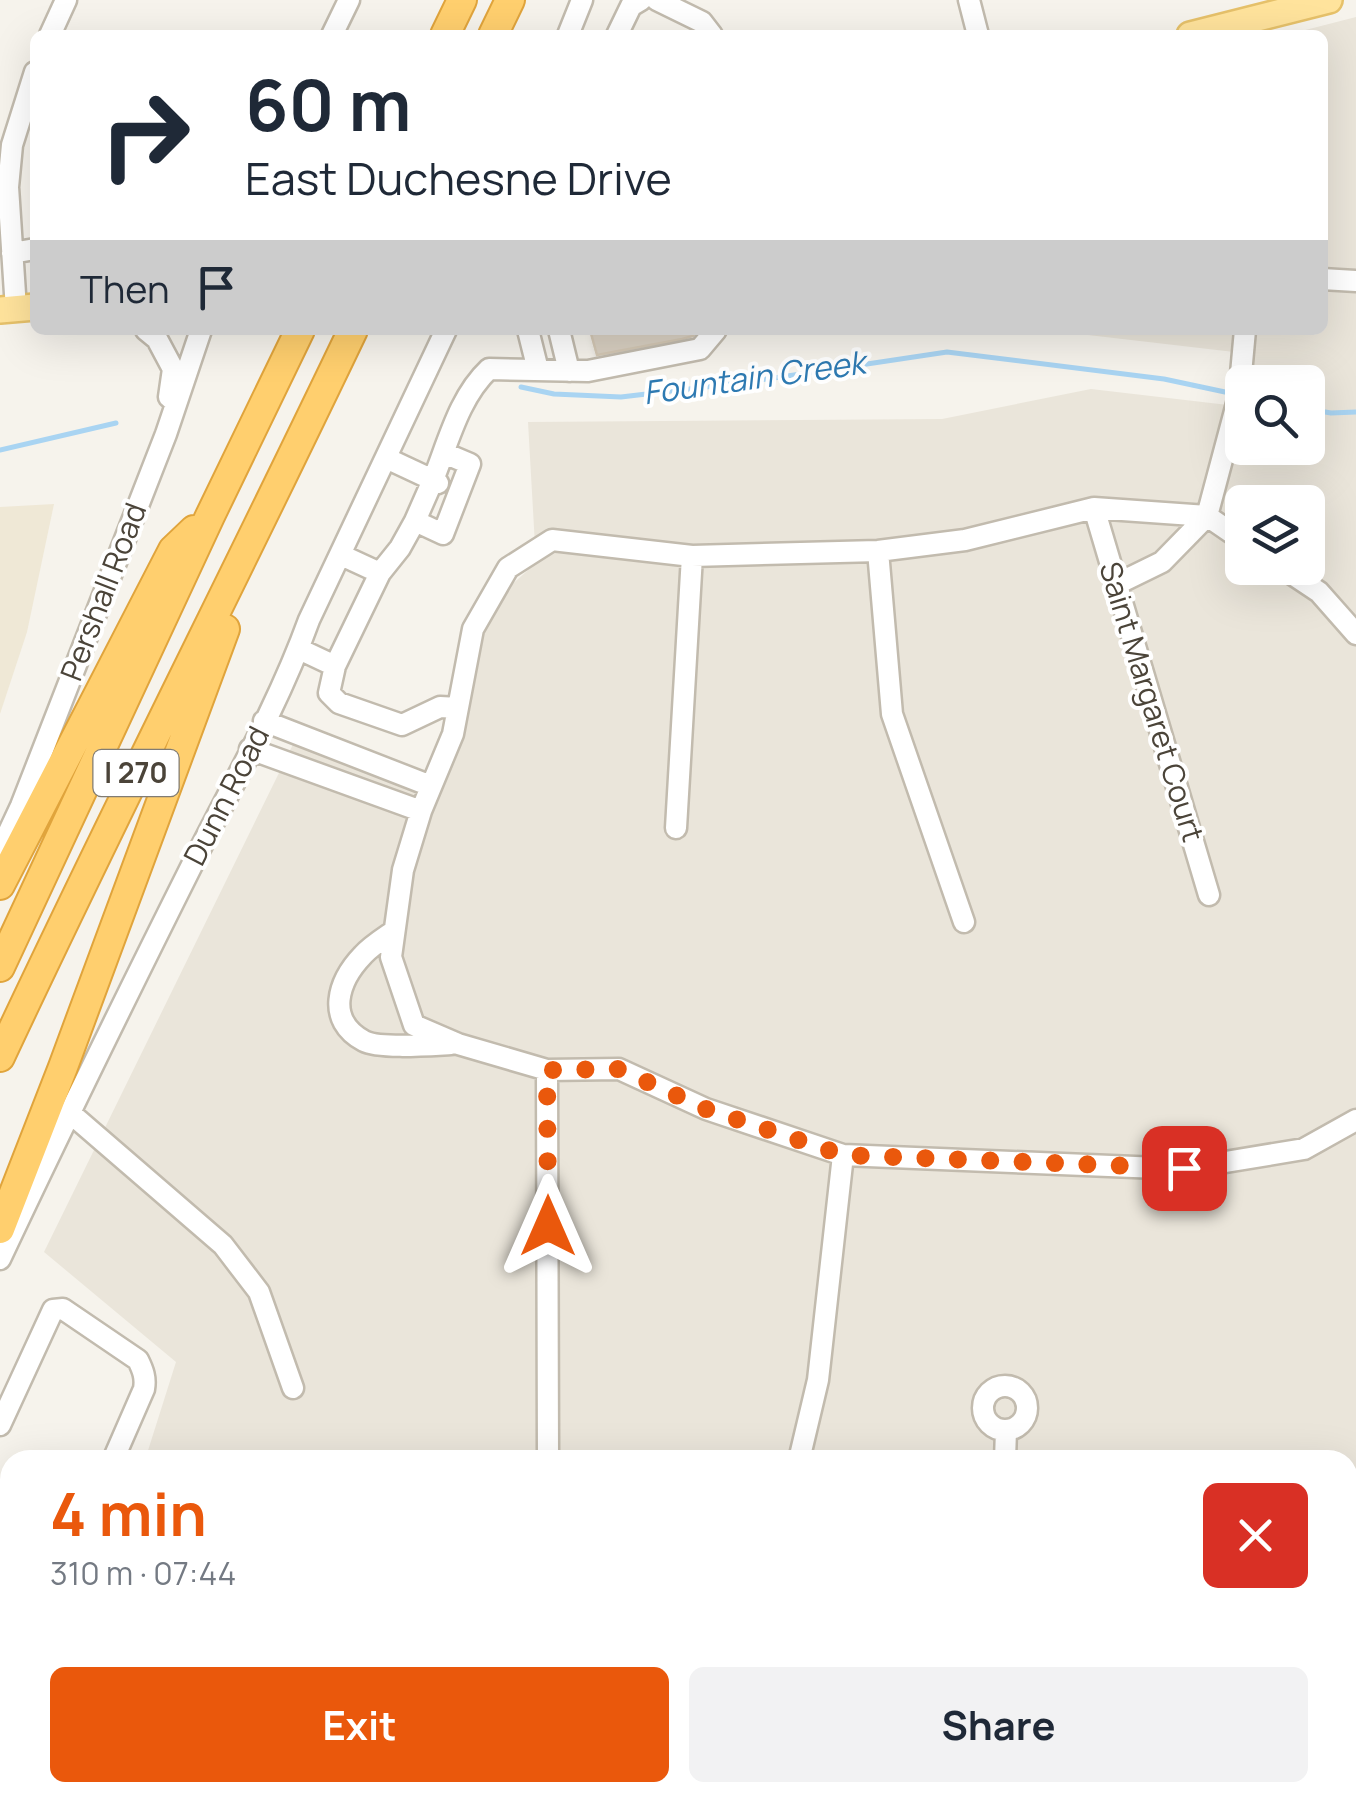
<!DOCTYPE html>
<meta charset="utf-8">
<style>
:root{--surface:#fff;--page:#f2f2f3;--text:#1f2937;--muted:#747a83;--accent:#ea580c}
body{margin:0;font-family:Manrope,sans-serif;background:var(--page);color:var(--text);height:100vh;display:flex;flex-direction:column;font-size:38px;white-space:nowrap}
*{box-sizing:border-box;margin:0}
p{font-size:32px;color:var(--muted)}
.icon{flex:none;width:55px;height:55px;fill:none;stroke:currentColor;stroke-width:2;stroke-linecap:round;stroke-linejoin:round}
.map{position:relative;flex:1;overflow:hidden}
.drawer{position:absolute;left:0px;top:1450px;width:1358px;height:352px;display:flex;flex-direction:column;background:var(--surface);border-radius:30px 30px 0 0;box-shadow:0 10px 40px #0002}
.drawer>*{flex:none}
.guide{position:absolute;left:30px;top:30px;width:1298px;height:305px;border-radius:15px;box-shadow:0 10px 40px #0002;background:#fff;color:var(--text);overflow:hidden}
.tools{position:absolute;left:1225px;top:365px;display:grid;gap:20px}
.tools a{display:grid;place-items:center;width:100px;height:100px;border-radius:15px;background:var(--surface);box-shadow:0 10px 40px #0002;font-size:50px}
.pin{position:absolute;display:grid;place-items:center;width:85px;height:85px;color:#fff;margin:-42px;border-radius:20px;box-shadow:0 5px 15px #0006}
.me{position:absolute;width:110px;margin:-55px;rotate:0deg;stroke-linejoin:round;filter:drop-shadow(0 0 8px #0008)}
.turn{display:flex;align-items:center;gap:35px;height:210px;padding:0 50px;font-size:45px}
.turn .icon{width:130px;height:130px;stroke-width:2.5}
.turn b{display:block;font-size:70px;line-height:85px}
.then{display:flex;align-items:center;height:95px;padding:0 50px;background:#0003;gap:20px;font-size:38px}
.round{display:grid;place-items:center;flex:none;width:105px;height:105px;border-radius:15px;background:var(--page)}
.overview{display:flex;align-items:center;justify-content:space-between;height:170px;padding:0 50px}
h1{font-size:60px;font-weight:700;line-height:75px;color:var(--accent)}
.button{display:flex;gap:20px;margin-top:auto;padding:20px 50px}
.button a{flex:1;height:115px;border-radius:15px;background:var(--accent);color:#fff;font-size:40px;font-weight:700;line-height:115px;text-align:center}
.button a+a{background:var(--page);color:var(--text)}
.map>svg:first-child{display:block}
.residential{fill:#eae5da;fill-rule:evenodd}
.education{fill:#efe8d6}
.lines{fill:none;stroke-linecap:round;stroke-linejoin:round}
.stream{stroke:#a9d4f2;stroke-width:5}
.building{fill:#d8cfc1;stroke:#d3c7b4;stroke-width:2.5;filter:url(#shadow)}
.minor-casing{stroke:#c2bbae;stroke-width:25}
.major-casing{stroke:#e6c16a;stroke-width:30}
.highway-casing{stroke:#e0a43c;stroke-width:32}
.minor{stroke:#fff;stroke-width:20}
.major{stroke:#ffe39c;stroke-width:25}
.highway{stroke:#ffcf6e;stroke-width:28}
.route{stroke:#ea580c;stroke-width:18;stroke-dasharray:0 32.4}
.labels{text-anchor:middle;stroke-width:8;stroke-linejoin:round;paint-order:stroke}
.shield{fill:#fff;stroke:#817c74;stroke-width:2.5}
.shield-label{font-size:28px;font-weight:bold;fill:#4b4439}
.street-label{font-size:30px;fill:#4b4439;stroke:#fff}
.water-label{font-size:32px;font-style:italic;fill:#2e7ab2;stroke:#fff}
</style>
<div class="map">
<svg width="1356" height="1801" viewBox="0 0 1356 1801">
<defs>
<filter id="shadow"><feDropShadow dx="6" dy="6" stdDeviation="5" flood-color="#0004"/></filter>
</defs>
<rect width="100%" height="100%" fill="#f6f3ec"/>
<!-- residential -->
<path class="residential" d="M1356,17V1597L1348,1599V1460H145L176,1362L44,1252L302,726L444,779L472,681L482,635L508,588L536,563L528,422L942,419L1091,389L1228,405L1234,352L1088,335V330H1322V35H1286ZM1242,382H1308V448H1242ZM1242,502H1308V568H1242Z
M1356,1625V1801H691L722,1792H1348V1627Z"/>
<!-- education -->
<path class="education" d="M54,504L27,632L0,714V507Z"/>
<g class="lines">
<!-- stream -->
<path class="stream" d="M521,387L554,394L621,397L740,383L947,352L1164,379L1225,392
M1308,409L1331,413L1356,412
M0,450L116,423"/>
</g>
<!-- building -->
<path class="building" d="M590,330H696V332L693,336L682,339L597,355Z"/>
<g class="lines">
<!-- minor casing -->
<g class="minor-casing">
<path id="minor" d="M657,0L702,22L712,35
M969,0L978,35
M50,35L66,0
M332,35L349,0
M568,35L582,0
M617,35L631,6L641,0
M12,253L35,249
M1322,279L1356,281
M16,309L8,187L12,145L35,72
M146,330L157,339L173,369L169,397
M528,330L538,370
M559,330L569,371
M386,458L433,480C448,443 459,397 489,369L588,371L700,349L716,330
M438,483L433,480L415,521L443,534L470,464L444,453
M1094,508L1209,895
M1242,540L1207,516L1094,508L965,540L878,551L692,556L552,540L508,568L473,629L453,734L421,811L403,870L391,957L414,1025L458,1044L547,1070L619,1069L706,1109L843,1155L1183,1169L1304,1149L1356,1120
M878,551L892,714L964,922
M341,555L380,573L335,666L329,693L339,703L402,725L440,707L458,708
M1283,568L1319,592L1356,634
M380,573L400,548L415,521
M1115,585L1162,562L1207,516L1239,396L1245,330
M299,649L335,666
M264,721L431,786
M250,749L421,811
M676,828L692,556
M0,851L21,806L166,434L201,330
M394,931C384,938 371,946 363,955C338,981 325,1020 364,1041C379,1049 431,1045 451,1044
M547,1070L548,1460
M69,1112L223,1245L259,1292L293,1388
M0,1259C63,1125 128,993 194,861C234,782 279,703 309,620L446,330
M983 1408a22 22 0 1 1 44 0a22 22 0 1 1-44 0Z
M0,1425L53,1310L63,1309L138,1360C143,1370 146,1378 144,1389L113,1460
M799,1460L818,1380L843,1155
M1005,1460L1006,1430
M0,1542L10,1547
M0,1705L5,1702L10,1692
M0,1725L10,1729
M150,1792L153,1801
M316,1792L319,1801
M355,1792L358,1801
M571,1792L574,1801
M821,1792L825,1801"/>
</g>
<!-- major casing -->
<g class="major-casing">
<path id="major" d="M1190,35L1329,0
M0,310L35,307
M1348,1614L1356,1611
M615,1801L648,1792"/>
</g>
<!-- highway casing -->
<g class="highway-casing">
<path id="highway" d="M445,35L462,0
M493,35L510,0
M0,885L173,550L194,530
M0,967L210,516L300,330
M0,1057C114,813 237,573 353,330
M0,1229L63,1067L225,629"/>
</g>
<!-- minor -->
<use href="#minor" class="minor"/>
<!-- major -->
<use href="#major" class="major"/>
<!-- highway -->
<use href="#highway" class="highway"/>
</g>
<g class="lines">
<!-- route -->
<path class="route" d="M548,1226L547,1070L619,1069L706,1109L843,1155L1184,1168"/>
</g>
<g class="labels">
<!-- shield labels -->
<rect class="shield" x="93.5" y="750" width="85" height="46" rx="8"/>
<g class="shield-label">
<text x="136" y="783">I 270</text>
</g>
<!-- street labels -->
<g class="street-label">
<text transform="translate(104 592) rotate(-69)" y="10">Pershall Road</text>
<text transform="translate(1151 702) rotate(73)" y="10">Saint Margaret Court</text>
<text transform="translate(227 796) rotate(-63)" y="10">Dunn Road</text>
</g>
<!-- water labels -->
<g class="water-label">
<text transform="translate(754 378) rotate(-8)" y="11">Fountain Creek</text>
</g>
</g>
</svg>
<div class="tools">
<a><svg class="icon" aria-label="search" viewBox="0 0 24 24"><circle cx="10" cy="10" r="6"/><path d="M15 15l6 6"/></svg></a>
<a><svg class="icon" aria-label="layers" viewBox="0 0 24 24"><path d="M12 4l9 5-9 5-9-5zM3 14l9 5 9-5"/></svg></a>
</div>
<div class="pin" style="left:1184px;top:1168px;background:#d93025"><svg class="icon" aria-label="arrive" viewBox="0 0 24 24"><path d="M6 21V4h12l-3 4 3 4H6"/></svg></div>
<svg class="me" style="left:548px;top:1226px" viewBox="-20 -20 40 40"><path d="M0-17L14 15 0 8-14 15z" fill="#ea580c" stroke="#fff" stroke-width="4"/></svg>
<div class="guide">
<div class="turn"><svg class="icon" aria-label="right" viewBox="0 0 24 24"><path d="M7 20v-9h11M14 6l5 5-5 5"/></svg><div><b>60 m</b>East Duchesne Drive</div></div>
<div class="then">Then<svg class="icon" aria-label="arrive" viewBox="0 0 24 24"><path d="M6 21V4h12l-3 4 3 4H6"/></svg></div>
</div>
<section class="drawer">
<div class="overview"><div><h1>4 min</h1><p>310 m · 07:44</p></div><a class="round" style="background:#d93025;color:#fff"><svg class="icon" aria-label="close" viewBox="0 0 24 24"><path d="M6 6l12 12M18 6L6 18"/></svg></a></div>
<div class="button"><a>Exit</a><a>Share</a></div>
</section>
</div>
